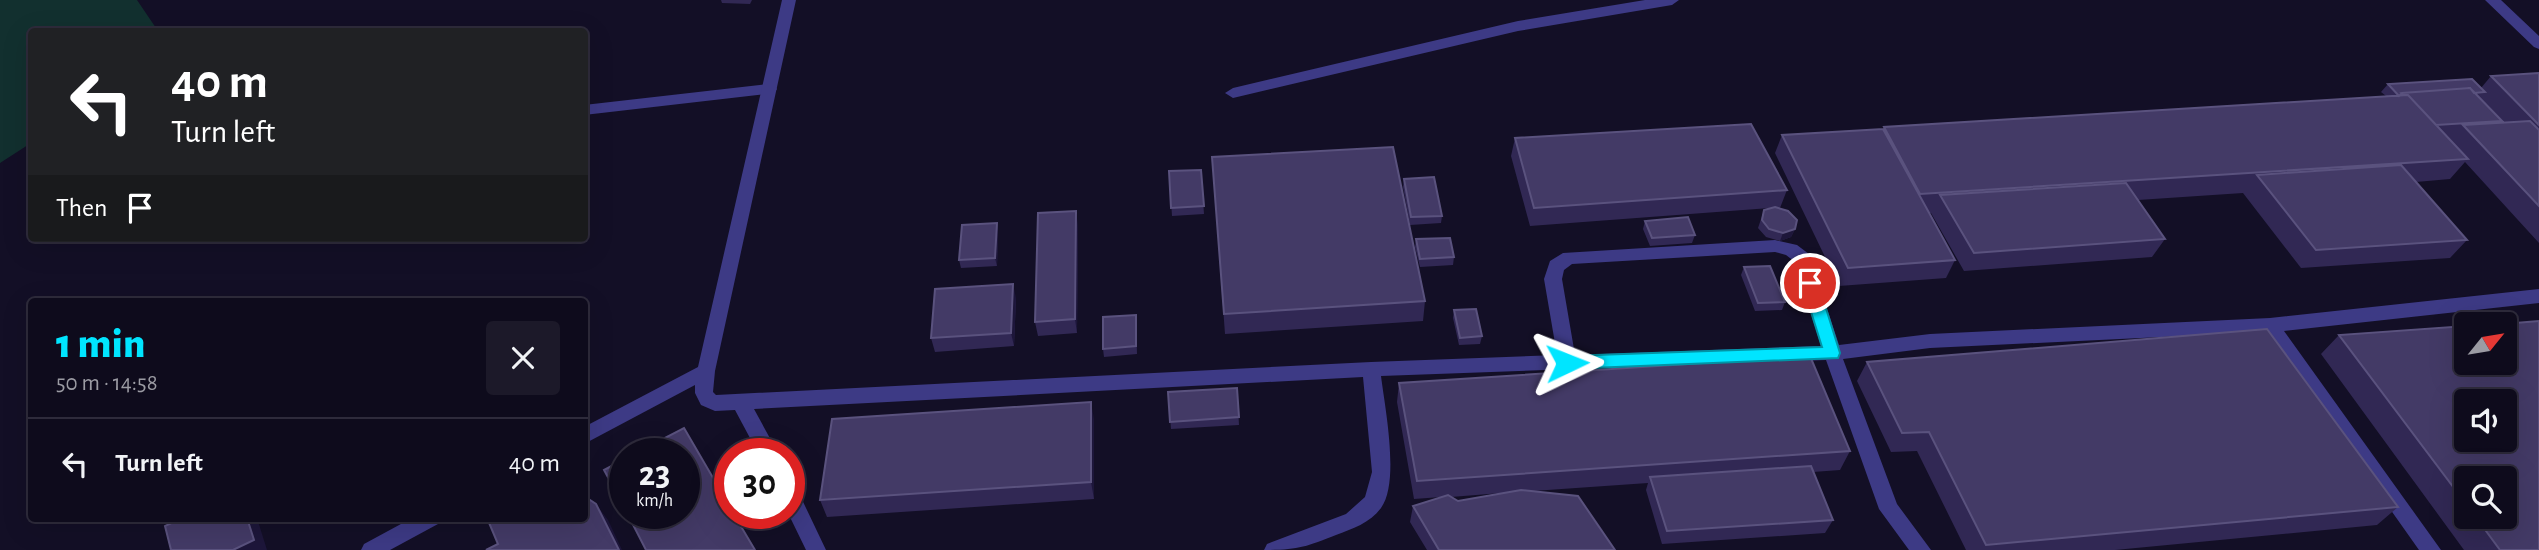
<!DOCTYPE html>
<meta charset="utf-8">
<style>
:root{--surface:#0e0b1c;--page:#1c1929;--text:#f1f3f6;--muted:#9b9ba3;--line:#2e2b3b;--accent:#00e5ff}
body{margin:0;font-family:"Alegreya Sans",sans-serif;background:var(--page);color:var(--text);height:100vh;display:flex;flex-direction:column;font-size:26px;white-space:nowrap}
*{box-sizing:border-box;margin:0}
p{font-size:23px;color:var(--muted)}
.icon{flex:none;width:38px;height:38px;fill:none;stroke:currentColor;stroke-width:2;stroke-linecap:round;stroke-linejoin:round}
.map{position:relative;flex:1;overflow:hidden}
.details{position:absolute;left:28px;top:298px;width:560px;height:224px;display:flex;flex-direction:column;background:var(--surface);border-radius:7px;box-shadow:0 7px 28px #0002,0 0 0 2px var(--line)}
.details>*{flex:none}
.top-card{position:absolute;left:28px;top:28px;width:560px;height:214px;border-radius:7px;box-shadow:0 7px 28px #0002,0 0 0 2px var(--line);background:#202124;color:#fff;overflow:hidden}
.needle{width:46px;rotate:60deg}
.controls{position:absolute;left:2454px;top:312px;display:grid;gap:14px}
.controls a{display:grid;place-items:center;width:63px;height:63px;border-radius:7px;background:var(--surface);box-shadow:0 7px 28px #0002,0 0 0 2px var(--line);font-size:35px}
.speed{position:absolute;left:609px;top:438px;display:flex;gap:14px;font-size:35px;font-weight:700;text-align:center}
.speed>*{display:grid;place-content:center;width:91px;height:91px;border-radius:50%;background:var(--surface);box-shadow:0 7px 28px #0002,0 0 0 2px var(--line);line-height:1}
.speed small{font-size:18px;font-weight:400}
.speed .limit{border:10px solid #d22;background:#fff;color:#111}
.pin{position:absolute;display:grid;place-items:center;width:60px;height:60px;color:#fff;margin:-30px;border:4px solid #fff;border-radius:50%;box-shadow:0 2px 7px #0007}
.me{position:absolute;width:77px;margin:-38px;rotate:88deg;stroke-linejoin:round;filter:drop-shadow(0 0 5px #0008)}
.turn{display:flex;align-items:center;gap:24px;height:147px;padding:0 28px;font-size:32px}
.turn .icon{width:91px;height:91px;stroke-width:2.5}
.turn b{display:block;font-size:49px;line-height:60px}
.then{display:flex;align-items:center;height:66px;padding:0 28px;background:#0003;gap:14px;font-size:26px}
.round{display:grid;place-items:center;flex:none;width:74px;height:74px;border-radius:7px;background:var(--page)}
.overview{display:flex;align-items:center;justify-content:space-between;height:119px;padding:0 28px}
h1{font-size:42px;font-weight:800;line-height:52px;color:var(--accent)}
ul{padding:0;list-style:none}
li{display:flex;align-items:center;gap:21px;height:91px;padding:0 28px;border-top:2px solid var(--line)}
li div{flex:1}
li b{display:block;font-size:26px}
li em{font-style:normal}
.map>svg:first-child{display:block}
.green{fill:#12302f}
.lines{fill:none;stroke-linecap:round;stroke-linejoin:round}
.lane{fill:#3d3a85;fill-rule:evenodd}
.street{fill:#3d3a85;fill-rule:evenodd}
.wall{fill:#312854;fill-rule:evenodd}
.shaded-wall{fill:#1d163a}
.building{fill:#433a66;stroke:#5a527e;stroke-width:2;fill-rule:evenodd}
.route{fill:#00e5ff;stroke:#0095a6;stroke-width:2}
</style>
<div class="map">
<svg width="2539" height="550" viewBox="0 0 2539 550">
<rect width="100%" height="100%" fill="#130f26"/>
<!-- green -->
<path class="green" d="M0,0H137L158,31L32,32L31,143L0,163Z"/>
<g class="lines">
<!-- lane -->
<path class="lane" d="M1645,0H1679L1672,5L1518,31L1233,98L1225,93L1233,88L1518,21Z
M769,84L774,85L777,89L774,93L584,115V105Z"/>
<!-- street -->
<path class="street" d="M782,0H796L715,371L713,392L716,395L1371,362L1557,355L1544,279L1550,261L1563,253L1775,240L1797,245L1809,254L1839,345L1930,334L2270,318L2539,289V303L2284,331L2441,550H2419L2265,332L1930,348L1843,359L1897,504L1931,550H1909L1879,509L1826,360L1381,376C1385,408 1400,482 1381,508C1370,523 1352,529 1336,535C1306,547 1297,550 1264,550L1267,544L1346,514L1365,497L1372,472L1363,377L754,409L778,453H758L735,410L715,411L701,405L695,393V385L584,444V427L698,367ZM1775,252L1786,255L1795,262L1821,346L1575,355L1562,279L1564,270L1572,264Z
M2485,0H2501L2539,36V49L2534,47Z
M789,485L796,487L826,550H806L788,513Z
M412,518H441L438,524L390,550H361L364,544Z"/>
</g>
<!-- wall -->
<path class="wall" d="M721,0H752L750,4L722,3Z
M2539,73V243L2465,162L2450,179L2416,182L2467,240L2450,258L2301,268L2243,193L2138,200L2165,239L2152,257L1964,271L1931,213H1929L1955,260L1946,278L1839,286L1775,153L1782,135L1883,129L1884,127L2386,96L2381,92L2388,84L2481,88L2491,76Z
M1515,138L1787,190L1780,208H1778L1795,229L1791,237L1780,241L1766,237L1758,228L1764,210L1770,208L1530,226L1511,156Z
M1212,157L1425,301L1423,321L1225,334Z
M1201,170L1204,214L1172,216L1169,171Z
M1404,179L1442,216L1441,223L1410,225L1403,187Z
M1645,221L1695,235L1692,243L1650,246L1643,229Z
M997,223L998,231L997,266L961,268L959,260Z
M1078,225L1077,333L1038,336L1035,322Z
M1416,239L1454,257L1453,265L1420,267L1415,247Z
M1744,267L1785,302L1782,310L1755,311L1741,275Z
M1016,298L1014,346L935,352L931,338Z
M1454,310L1482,336L1480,344L1459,345L1453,318Z
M1136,315L1137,354L1104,357L1103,349Z
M2339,335L2539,550H2464L2321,354ZM2466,478L2504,516H2466Z
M1867,362L2398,507L2377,525L2115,550H1966L1917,451L1891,452L1857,381Z
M1399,383L1850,451L1840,470L1813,472L1833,520L1825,533L1662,544L1646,490L1648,483L1533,491L1615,550H1427L1410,522L1413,506L1441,497L1414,499L1397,402ZM1501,493L1458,501L1451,497Z
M1237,388L1239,425L1171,429L1168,392Z
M1094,419V499L827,517L820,500Z"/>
<!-- shaded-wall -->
<path class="shaded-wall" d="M1076,211L1078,225L1077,333L1075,319Z
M997,223L998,231L997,266L995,258Z
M1795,229L1791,237L1780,241L1783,233Z
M1013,284L1016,298L1014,346L1011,333Z
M1091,402L1094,419V499L1091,482Z
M596,504L608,520L622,550H619Z
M162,518H188L171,526Z
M247,518H257L267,550H233Z"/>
<!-- building -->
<path class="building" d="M2539,73V125L2491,76Z
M2472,79L2485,92L2474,93L2470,88L2402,93L2399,96L2388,84Z
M2470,88L2502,121L2436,125L2408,95H2405L2402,93Z
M2408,95L2468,159L1920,194L1884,127Z
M2530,121L2539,130V206L2463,125Z
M1751,124L1787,190L1534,208L1515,138Z
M1883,129L1955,260L1848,268L1782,135Z
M1393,147L1425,301L1224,314L1212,157Z
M2401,165L2467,240L2316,250L2257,175Z
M1201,170L1204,206L1171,208L1169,171Z
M1434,177L1442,216L1411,217L1404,179Z
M2126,183L2165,239L1974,253L1940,195Z
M1775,207L1788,211L1797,220L1795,229L1783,233L1769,229L1762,220L1764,210Z
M1076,211L1075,319L1035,322L1038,213Z
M1688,217L1695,235L1652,238L1645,221Z
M997,223L995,258L959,260L962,225Z
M1450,238L1454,257L1420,259L1416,239Z
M1770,266L1785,302L1758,303L1744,267Z
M1013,284L1011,333L931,338L935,289Z
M1476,309L1482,336L1460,338L1454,310Z
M1136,315V346L1103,349V317Z
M2539,321V550H2500L2475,516H2504V478H2466V504L2339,335L2466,326V362H2504V324H2503ZM2466,401H2504V439H2466Z
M2267,329L2398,507L1986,545L1929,432L1902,433L1867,362Z
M1810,356L1850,451L1417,481L1399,383Z
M1237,388L1239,417L1170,422L1168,392Z
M1091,402V482L820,500L832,419Z
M684,428L730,507V513H733L755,550H646L627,513H684V453H636Z
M625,459V509L604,470Z
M1811,466L1833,520L1667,531L1650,477Z
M1521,490L1578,496L1615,550H1439L1413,506L1448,495L1458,501Z
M584,496L596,504L619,550H486L498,544L487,518H584Z
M182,518H247L254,540L233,550H171L165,526Z"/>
<!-- route -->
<path class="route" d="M1810,277L1818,283L1840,353L1838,358L1567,369L1561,367L1559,363L1561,358L1567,356L1822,347L1802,283Z"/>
</svg>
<div class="controls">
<a><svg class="needle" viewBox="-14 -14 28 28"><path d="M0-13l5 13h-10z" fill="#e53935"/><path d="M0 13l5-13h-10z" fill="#9b9ba3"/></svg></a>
<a><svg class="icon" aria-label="sound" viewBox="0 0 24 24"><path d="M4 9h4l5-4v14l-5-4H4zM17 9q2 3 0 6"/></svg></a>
<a><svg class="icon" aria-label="search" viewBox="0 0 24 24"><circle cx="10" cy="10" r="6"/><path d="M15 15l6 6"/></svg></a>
</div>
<div class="speed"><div>23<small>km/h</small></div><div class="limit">30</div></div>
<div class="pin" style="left:1810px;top:283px;background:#d93025"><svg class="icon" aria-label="arrive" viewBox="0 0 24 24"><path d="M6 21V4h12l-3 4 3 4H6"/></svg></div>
<svg class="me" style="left:1567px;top:363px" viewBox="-20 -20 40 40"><path d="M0-17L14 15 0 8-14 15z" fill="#00e5ff" stroke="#fff" stroke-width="4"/></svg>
<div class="top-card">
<div class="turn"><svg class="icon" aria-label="left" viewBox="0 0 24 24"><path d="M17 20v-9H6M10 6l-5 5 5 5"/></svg><div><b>40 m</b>Turn left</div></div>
<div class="then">Then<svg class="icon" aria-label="arrive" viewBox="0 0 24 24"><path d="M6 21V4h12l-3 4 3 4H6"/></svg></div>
</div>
<section class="details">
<div class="overview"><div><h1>1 min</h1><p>50 m · 14:58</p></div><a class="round"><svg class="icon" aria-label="close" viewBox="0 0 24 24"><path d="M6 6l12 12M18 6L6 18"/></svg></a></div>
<ul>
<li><svg class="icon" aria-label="left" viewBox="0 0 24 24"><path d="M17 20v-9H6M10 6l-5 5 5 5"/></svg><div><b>Turn left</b></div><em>40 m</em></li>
</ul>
</section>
</div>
